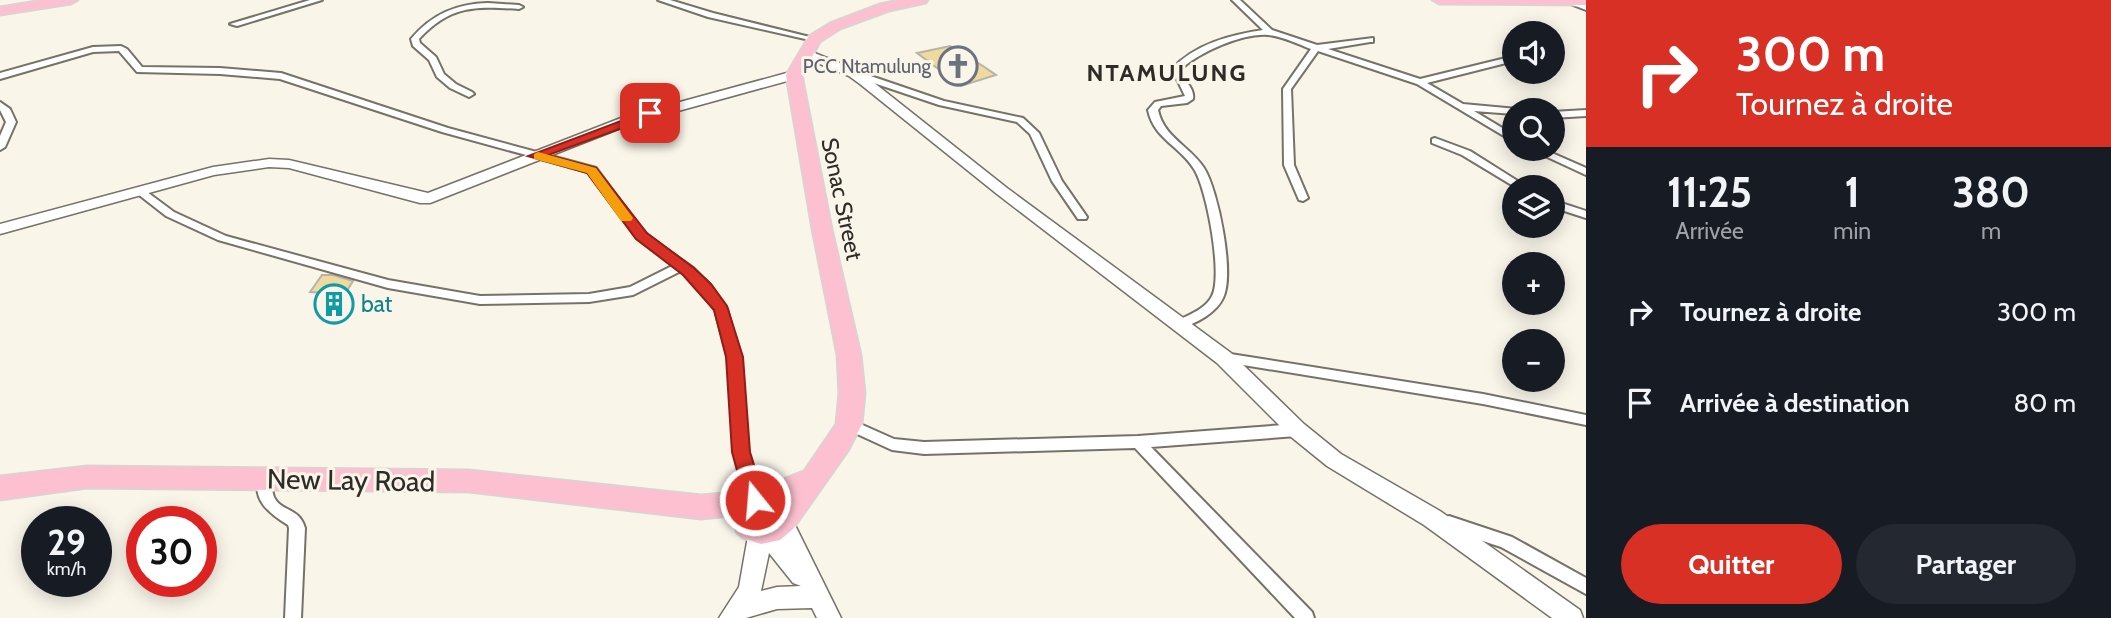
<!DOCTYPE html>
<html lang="fr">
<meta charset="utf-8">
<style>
:root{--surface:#171b24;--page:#242831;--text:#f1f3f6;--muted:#9ea1a6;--accent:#d93025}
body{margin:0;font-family:Cabin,sans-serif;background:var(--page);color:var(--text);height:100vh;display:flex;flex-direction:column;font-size:26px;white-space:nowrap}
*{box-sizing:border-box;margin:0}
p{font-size:23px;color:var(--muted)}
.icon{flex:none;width:38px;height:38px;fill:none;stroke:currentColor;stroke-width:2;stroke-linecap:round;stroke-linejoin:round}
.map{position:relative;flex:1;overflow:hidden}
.panel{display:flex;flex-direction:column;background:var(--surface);width:525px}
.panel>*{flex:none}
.top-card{background:#d93025;color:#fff;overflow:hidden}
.controls{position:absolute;left:1502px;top:21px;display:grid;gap:14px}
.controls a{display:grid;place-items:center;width:63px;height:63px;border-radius:50%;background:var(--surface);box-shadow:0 4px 18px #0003;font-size:35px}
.speed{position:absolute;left:21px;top:506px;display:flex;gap:14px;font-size:35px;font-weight:700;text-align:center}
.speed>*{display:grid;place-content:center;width:91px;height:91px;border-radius:50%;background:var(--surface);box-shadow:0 4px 18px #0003;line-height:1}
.speed small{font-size:18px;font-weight:400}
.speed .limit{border:10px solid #d22;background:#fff;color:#111}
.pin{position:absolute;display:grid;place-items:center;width:60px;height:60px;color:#fff;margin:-30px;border-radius:14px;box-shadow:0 4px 10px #0006}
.me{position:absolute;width:77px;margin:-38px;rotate:343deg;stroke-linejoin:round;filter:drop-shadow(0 0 5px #0008)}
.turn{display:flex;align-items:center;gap:24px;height:147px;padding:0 35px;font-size:32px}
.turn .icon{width:91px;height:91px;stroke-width:2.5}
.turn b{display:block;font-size:49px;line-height:60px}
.eta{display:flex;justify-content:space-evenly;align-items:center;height:119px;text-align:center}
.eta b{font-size:42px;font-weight:800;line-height:49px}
.cta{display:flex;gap:14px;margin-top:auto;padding:14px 35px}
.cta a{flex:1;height:80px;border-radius:42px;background:var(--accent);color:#fff;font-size:28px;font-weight:800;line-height:80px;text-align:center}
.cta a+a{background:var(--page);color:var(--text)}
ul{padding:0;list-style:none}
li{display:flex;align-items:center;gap:21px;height:91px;padding:0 35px}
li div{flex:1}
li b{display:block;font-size:26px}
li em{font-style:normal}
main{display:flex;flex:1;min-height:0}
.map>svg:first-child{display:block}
.building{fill:#eed99e;stroke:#b7b3a8;stroke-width:2}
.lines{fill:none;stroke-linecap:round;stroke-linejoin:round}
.street-casing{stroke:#767267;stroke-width:4}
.secondary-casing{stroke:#767267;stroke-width:3}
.highway-casing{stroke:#d5d5d4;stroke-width:3}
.street{fill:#fff;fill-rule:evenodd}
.secondary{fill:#fff;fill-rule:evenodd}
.highway{fill:#fcc0d0;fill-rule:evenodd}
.route{fill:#d93025;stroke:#8d1f18;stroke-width:2}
.slow{fill:#f59e0b}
.labels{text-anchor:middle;stroke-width:6;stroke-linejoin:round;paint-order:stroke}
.far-worship-label{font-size:19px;fill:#5b616d;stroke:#f9f5e9;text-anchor:end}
.street-label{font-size:23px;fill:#2e2c28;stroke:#f9f5e9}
.culture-label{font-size:23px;fill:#0d838f;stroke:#f9f5e9;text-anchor:start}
.far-district-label{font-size:24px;font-weight:bold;letter-spacing:2px;fill:#2e2c28;stroke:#f9f5e9}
.near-street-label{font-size:28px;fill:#2e2c28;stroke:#f9f5e9}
</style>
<main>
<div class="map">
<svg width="1586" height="618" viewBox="0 0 1586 618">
<rect width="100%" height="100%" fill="#f9f5e9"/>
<!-- building -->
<path class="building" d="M950,46L983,66L996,75L961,86L917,53Z
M322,275H333L353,281L345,294L310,292Z"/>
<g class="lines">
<!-- street casing -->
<g class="street-casing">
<path id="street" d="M310,0H322L237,26L230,24Z
M658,0H670L713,13L818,39L814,41L708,17Z
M1232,0H1240L1272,30L1317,45L1373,38V42H1370L1328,49L1420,79L1514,56V61L1427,83L1463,104L1517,109L1514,110V114L1474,111L1514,135V142L1417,84L1318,51L1291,89L1294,165L1308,198L1303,201L1299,200L1284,165L1283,89L1311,49C1298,44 1282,36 1268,35C1243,33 1199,52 1180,70C1183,80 1195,88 1193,99L1187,103L1161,106L1158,110C1164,138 1190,146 1204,168C1218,190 1235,274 1223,298C1216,313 1197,323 1181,328L1177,327L1175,324L1177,321C1188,315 1206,309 1212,296C1223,276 1207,189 1194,169C1180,146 1154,139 1148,110L1155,102L1185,96L1172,69C1195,44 1230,35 1263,30Z
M1568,0H1575L1586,5V10L1568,3Z
M488,3L519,5L523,7L519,9C476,6 450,5 419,39L420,43L436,57L444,74L456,84L472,92L474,94L469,97L450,88L437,77L429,60L413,46L411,39C432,14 456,4 488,3Z
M121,46L127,49L142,67L220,68L281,73L448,128L596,168L645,234L693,268L710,285L727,309L740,357L748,452L763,500L760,505L755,506L750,505L734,452L728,357L715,310L702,291L681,271L633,295L589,302L480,304L388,288L218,240L166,216L134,191L135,189H143L174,212L226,236L388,280L480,296L589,294L630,287L674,265L637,238L588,172L442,132L280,79L220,74L137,72L119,51L93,52L0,79V73L93,47Z
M856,71L944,101L1023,118L1039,133L1062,181L1087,217L1086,219H1078L1052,181L1030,134L1017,122L939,105L853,76L852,74Z
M0,102L10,109L16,122L5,147L0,150V136L6,122L0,110Z
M1586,110V116L1552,118V112Z
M1435,138L1470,151L1527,187H1515L1462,155L1432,143V139Z
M1530,149H1543L1586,168V175Z
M1552,200L1586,211V218L1552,207Z
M1224,353L1483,394L1586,415V425L1483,404L1219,361L1218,358L1219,355Z
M849,419L894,439L924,442L1138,436L1297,424L1302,426L1304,430L1302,434L1297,436L1151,447L1312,612L1314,618H1295L1135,448L924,454L892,450L844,428L842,424L844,420Z
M265,473L270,475C273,482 271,490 274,497C281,512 299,507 305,528L301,618H285L289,528L288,525C270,514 250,499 260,475Z
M1449,516L1512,537L1586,578V594L1501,547L1444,528L1441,523L1444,518Z"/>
</g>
<!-- secondary casing -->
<g class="secondary-casing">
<path id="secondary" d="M807,50L857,70L868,78L1007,188L1231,353L1304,424L1341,454L1440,511L1580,610L1583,618H1552L1424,525L1327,466L1290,436L1217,363L997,194L860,84L849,76L803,57V51Z
M794,71L798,72V78L631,124L430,203H420L289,168L269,167L214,175L0,234V224L213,167L269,159L289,160L428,193L621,118Z
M782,513L790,515L841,618H817L812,608L777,609L746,618H719L739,587L750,525L758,522L772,525L774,515ZM769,553L793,583L801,586L777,587L761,591Z"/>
</g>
<!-- highway casing -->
<g class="highway-casing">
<path id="highway" d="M43,0H78L71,4L0,15V7Z
M899,0H928L926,3L889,11L840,29L820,42L802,75L832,229L861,355L865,393L862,424L848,451L793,529L780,540L761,544L743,538L737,533L730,516L701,519L469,492L87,488L0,500V476L87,466L469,470L701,495L755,490L804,471L836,424L839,393L837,355L812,229L786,75L809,36L830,23L880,4ZM765,511L770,514L761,519L759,513Z
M1432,0H1586V5L1439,4Z"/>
</g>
<!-- street -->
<use href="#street" class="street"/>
<!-- secondary -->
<use href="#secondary" class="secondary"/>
<!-- highway -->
<use href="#highway" class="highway"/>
</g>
<!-- route -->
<path class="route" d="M650,110L655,111V116L548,155L596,168L647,233L694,268L711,284L727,306L743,357L750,452L765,500L762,506L755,509L748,506L745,500L732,452L726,357L714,310L683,275L636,239L587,173L528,156Z"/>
<!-- slow -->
<path class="slow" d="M538,152L596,168L633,218L631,221H621L587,173L534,159V154Z"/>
<!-- icons -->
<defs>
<g id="church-ring" transform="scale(2.0125)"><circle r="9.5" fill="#f9f5e9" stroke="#6b7280" stroke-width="1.5"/><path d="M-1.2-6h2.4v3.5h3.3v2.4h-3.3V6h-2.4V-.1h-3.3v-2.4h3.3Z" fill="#6b7280"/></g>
<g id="building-ring" transform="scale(2.0125)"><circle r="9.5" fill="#f9f5e9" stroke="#0f9aa8" stroke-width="1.5"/><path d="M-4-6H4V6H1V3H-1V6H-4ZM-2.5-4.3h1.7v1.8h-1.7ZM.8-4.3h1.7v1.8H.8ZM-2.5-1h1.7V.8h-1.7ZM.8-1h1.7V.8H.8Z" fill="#0f9aa8"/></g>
</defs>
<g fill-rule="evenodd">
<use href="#church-ring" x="958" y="66"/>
<use href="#building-ring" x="334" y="304"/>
</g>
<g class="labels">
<!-- far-worship labels -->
<g class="far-worship-label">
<text x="931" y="73">PCC Ntamulung</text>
</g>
<!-- street labels -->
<g class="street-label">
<text transform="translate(842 199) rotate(78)" y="8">Sonac Street</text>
</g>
<!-- culture labels -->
<g class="culture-label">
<text x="361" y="312">bat</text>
</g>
<!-- far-district labels -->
<g class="far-district-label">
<text x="1167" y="81">NTAMULUNG</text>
</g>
<!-- near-street labels -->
<g class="near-street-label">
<text transform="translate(351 480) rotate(1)" y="10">New Lay Road</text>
</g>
</g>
</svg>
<div class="controls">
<a><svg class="icon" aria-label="sound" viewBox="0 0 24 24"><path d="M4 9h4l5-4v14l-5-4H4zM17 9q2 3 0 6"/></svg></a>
<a><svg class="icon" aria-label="search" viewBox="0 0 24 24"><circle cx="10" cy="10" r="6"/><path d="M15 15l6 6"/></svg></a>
<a><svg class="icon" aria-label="layers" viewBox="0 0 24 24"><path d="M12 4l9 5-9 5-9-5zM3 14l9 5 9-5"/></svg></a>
<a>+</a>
<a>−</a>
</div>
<div class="speed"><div>29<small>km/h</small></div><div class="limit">30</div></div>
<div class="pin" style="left:650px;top:113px;background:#d93025"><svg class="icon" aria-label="arrive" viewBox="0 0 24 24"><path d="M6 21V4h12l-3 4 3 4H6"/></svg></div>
<svg class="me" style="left:755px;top:500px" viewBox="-20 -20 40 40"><circle r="17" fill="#d93025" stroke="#fff" stroke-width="3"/><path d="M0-11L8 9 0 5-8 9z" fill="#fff"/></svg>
</div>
<section class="panel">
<div class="top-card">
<div class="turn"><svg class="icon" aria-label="right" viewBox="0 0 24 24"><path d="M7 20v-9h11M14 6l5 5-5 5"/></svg><div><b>300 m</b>Tournez à droite</div></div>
</div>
<div class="eta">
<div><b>11:25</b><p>Arrivée</p></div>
<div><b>1</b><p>min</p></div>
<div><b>380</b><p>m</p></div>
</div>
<ul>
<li><svg class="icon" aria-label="right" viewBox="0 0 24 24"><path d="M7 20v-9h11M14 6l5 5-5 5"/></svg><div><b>Tournez à droite</b></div><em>300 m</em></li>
<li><svg class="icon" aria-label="arrive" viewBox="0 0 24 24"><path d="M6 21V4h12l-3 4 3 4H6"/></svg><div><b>Arrivée à destination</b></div><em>80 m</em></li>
</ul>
<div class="cta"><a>Quitter</a><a>Partager</a></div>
</section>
</main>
